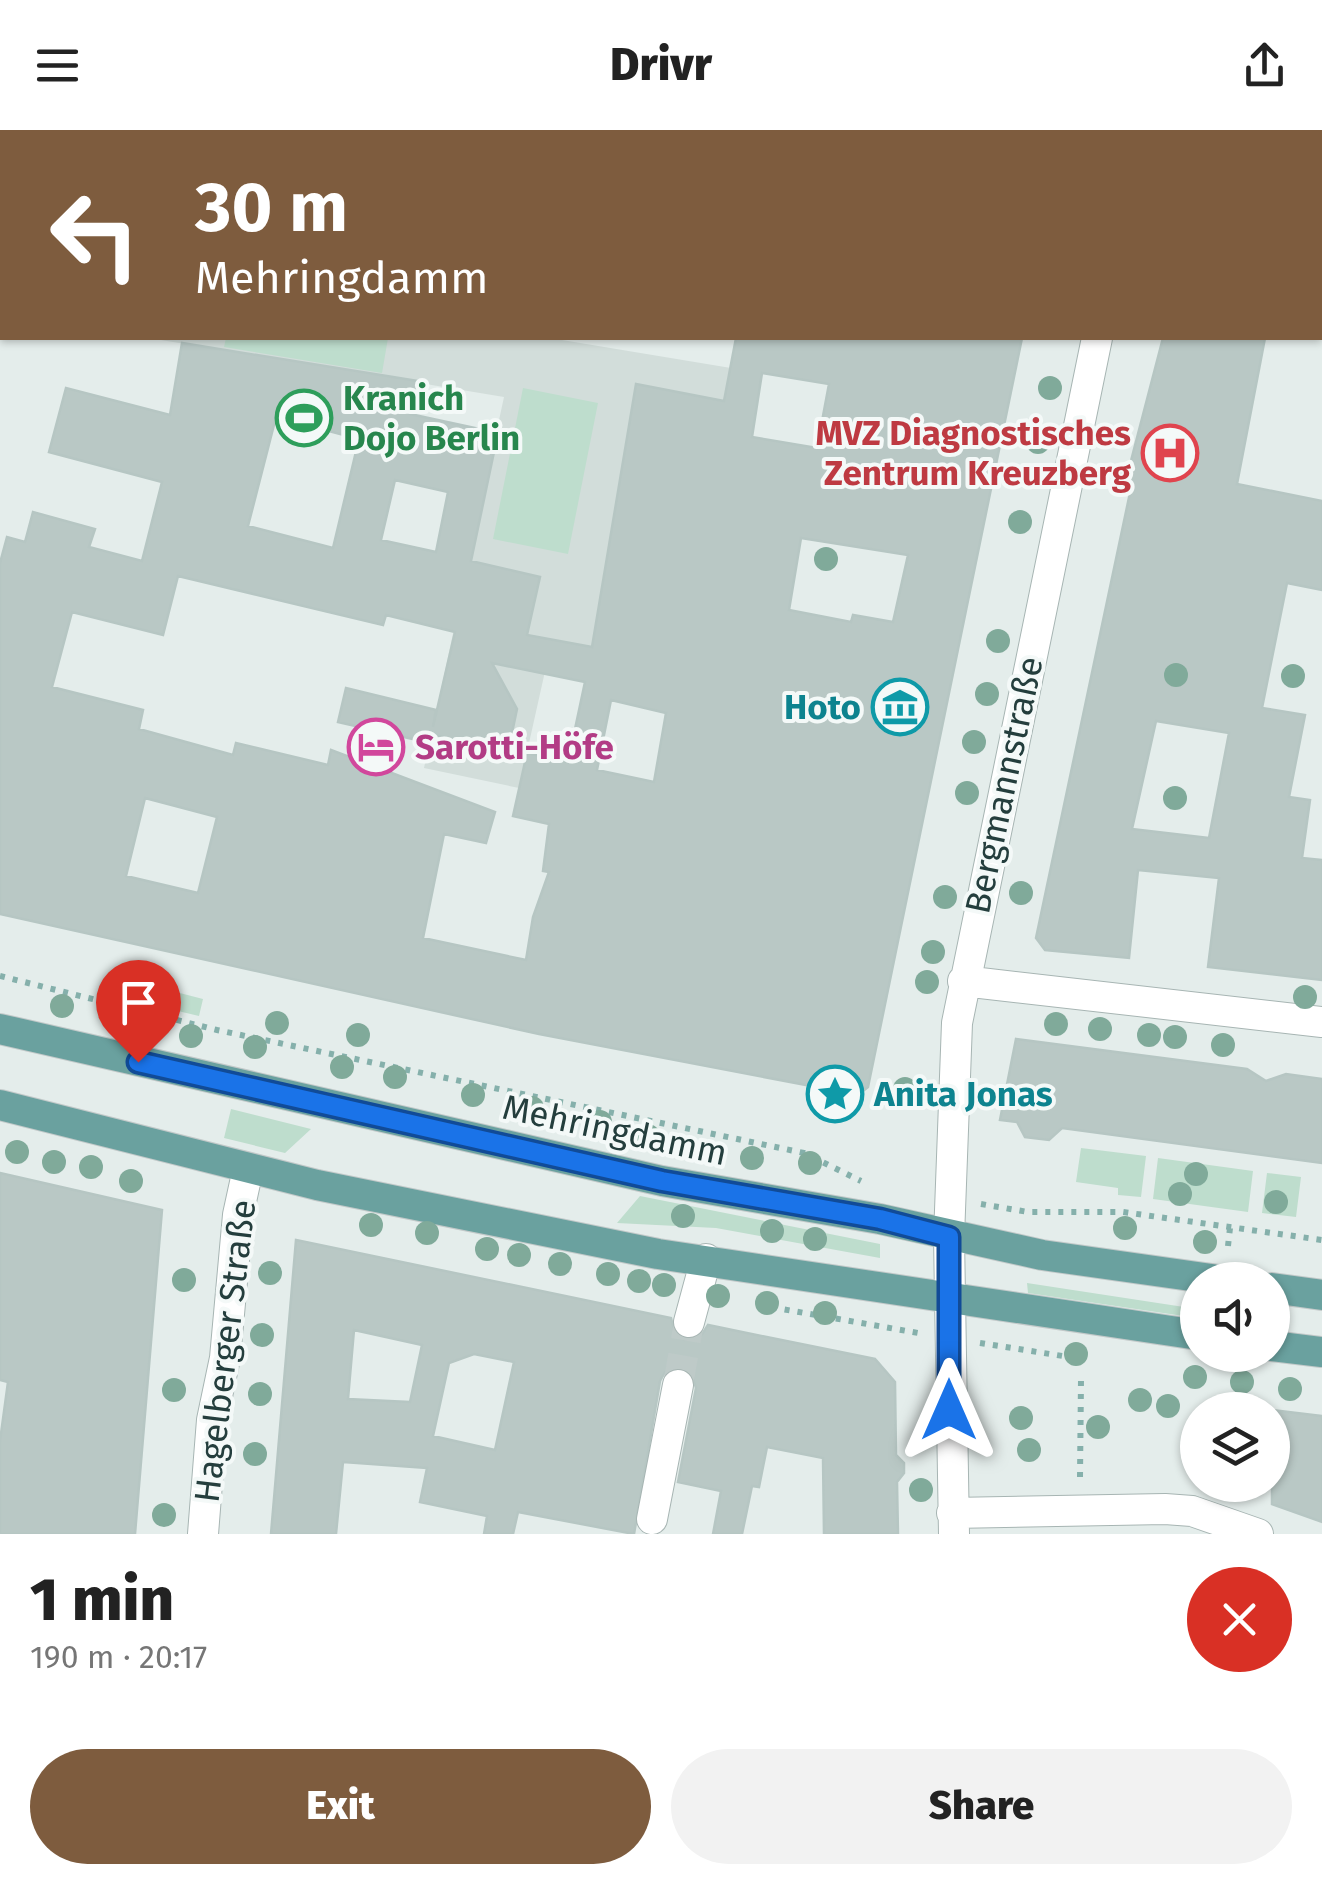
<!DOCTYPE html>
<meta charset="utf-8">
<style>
:root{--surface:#fff;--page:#f2f2f2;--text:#222;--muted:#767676;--accent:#7e5c3e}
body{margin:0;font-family:"Fira Sans",sans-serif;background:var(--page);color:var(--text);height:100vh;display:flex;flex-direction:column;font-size:38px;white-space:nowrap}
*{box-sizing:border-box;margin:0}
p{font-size:32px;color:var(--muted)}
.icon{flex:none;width:55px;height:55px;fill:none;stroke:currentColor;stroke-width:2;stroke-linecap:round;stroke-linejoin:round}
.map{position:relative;height:1404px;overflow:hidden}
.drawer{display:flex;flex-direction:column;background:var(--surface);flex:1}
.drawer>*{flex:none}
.hud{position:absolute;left:0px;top:0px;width:1322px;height:210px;box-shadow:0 2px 8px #0004;background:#7e5c3e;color:#fff;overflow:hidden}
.tools{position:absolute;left:1180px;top:1132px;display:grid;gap:20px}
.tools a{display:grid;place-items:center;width:110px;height:110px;border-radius:50%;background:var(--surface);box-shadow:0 2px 8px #0004;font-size:50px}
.pin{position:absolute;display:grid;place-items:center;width:85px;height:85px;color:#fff;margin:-102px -42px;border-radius:50% 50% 50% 0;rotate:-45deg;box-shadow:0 0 10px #0007}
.pin .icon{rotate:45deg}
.me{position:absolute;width:110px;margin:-55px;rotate:0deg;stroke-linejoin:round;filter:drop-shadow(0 0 8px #0008)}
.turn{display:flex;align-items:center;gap:35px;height:210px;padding:0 30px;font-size:45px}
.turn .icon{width:130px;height:130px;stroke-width:2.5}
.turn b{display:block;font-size:70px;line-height:85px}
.round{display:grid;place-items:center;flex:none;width:105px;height:105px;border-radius:52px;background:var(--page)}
.summary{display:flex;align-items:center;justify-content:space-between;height:170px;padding:0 30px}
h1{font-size:60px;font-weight:800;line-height:75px}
.cta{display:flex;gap:20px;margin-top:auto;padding:20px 30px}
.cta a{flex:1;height:115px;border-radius:60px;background:var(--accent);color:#fff;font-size:40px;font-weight:800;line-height:115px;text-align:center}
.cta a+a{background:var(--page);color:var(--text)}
header{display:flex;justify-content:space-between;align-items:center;height:130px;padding:0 30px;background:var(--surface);font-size:45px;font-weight:800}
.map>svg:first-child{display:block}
.built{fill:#d2ddda}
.green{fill:#beddcd}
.building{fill:#b9c8c5;stroke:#b6c6c3;stroke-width:2.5;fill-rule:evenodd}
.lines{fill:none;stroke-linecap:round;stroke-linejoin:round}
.minor-tunnel{stroke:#becac8;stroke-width:30;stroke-dasharray:30 15;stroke-linecap:butt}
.minor-casing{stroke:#a7b5b3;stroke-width:32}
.major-casing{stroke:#c2c9c9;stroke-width:32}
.path{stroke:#85b0ab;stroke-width:6;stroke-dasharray:5 8;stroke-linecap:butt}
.minor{stroke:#fff;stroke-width:30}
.major{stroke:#6aa19f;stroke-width:30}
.tree{fill:#80aa9a}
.route-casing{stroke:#114b97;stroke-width:25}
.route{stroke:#1a73e8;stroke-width:18}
.labels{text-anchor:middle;stroke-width:8;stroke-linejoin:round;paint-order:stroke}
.leisure-label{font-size:35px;font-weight:bold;fill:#27864d;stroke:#f4f9f8;text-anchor:start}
.health-label{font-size:35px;font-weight:bold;fill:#be3a42;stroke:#f4f9f8;text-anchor:end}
.culture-label{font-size:35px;font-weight:bold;fill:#0d838f;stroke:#f4f9f8;text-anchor:end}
.hotel-label{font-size:35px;font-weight:bold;fill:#b23c85;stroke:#f4f9f8;text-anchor:start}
.street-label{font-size:35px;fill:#243e3d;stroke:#f4f9f8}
</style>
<header><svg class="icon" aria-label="menu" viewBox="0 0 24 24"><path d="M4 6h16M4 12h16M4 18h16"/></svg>Drivr<svg class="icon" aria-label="share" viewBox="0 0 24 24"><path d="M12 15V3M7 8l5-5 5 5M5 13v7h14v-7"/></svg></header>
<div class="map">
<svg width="1322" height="1404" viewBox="0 0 1322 1404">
<rect width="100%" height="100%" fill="#e4edeb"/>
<!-- built -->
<path class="built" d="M0,0H381L396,2H2V184Z
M149,208H550L749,241L675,531L552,510L519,658L424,638L504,267Z"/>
<!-- green -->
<path class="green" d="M226,208H388L382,243L224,217Z
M523,258L598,273L568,424L493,409Z
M145,854L203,869L199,886L140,872Z
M231,979L311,999L285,1023L224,1008Z
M1081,1018L1146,1026L1141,1067L1118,1065V1058L1076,1052Z
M1158,1028L1253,1041L1248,1082L1153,1069Z
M1267,1043L1301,1047L1296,1087L1262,1083Z
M640,1066L880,1114V1128L716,1098L617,1093Z
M1027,1153L1197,1179V1188L1028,1163Z"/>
<!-- building -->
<path class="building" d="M736,208H1022L868,957L858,965L539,904L0,784V433L7,407L25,412L33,382L95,399L89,417L142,431L162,352L49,322L66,258L170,285L182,213L418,251L410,284L498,303L471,431L540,447L527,505L592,517L636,254L724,271ZM762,243L829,254L817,318L752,307ZM276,287L359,309L333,418L248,396ZM395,350L448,362L436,422L381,410ZM801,408L908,425L893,492L853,485L851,492L789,480ZM178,446L383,495L386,485L455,502L433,597L436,580L346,558L338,592L430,613L431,604L508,622L517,579L492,533L585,552L568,632L527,623L513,686L549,694L543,741L549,742L533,787L526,830L423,808L444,704L486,713L495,682L331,620L328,635L236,613L233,625L139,599L143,580L52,557L72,482L163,505ZM611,570L666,583L654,652L597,640ZM145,668L217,687L198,763L126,746Z
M1163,208H1265L1237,354L1322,371V460L1287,453L1262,578L1305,585L1289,667L1310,670L1302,728L1322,730V850L1208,837L1219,748L1138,740L1129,828L1045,820L1036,808L1131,358L1126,350ZM1156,591L1229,603L1209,708L1132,699Z
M1016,909L1247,939L1266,951L1286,944L1322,949V1033L1062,998L1049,1010L1025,1007L1017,992L1000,990Z
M0,1043L162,1080L135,1404H0V1311L8,1252L0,1250Z
M296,1110L671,1188L675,1204L685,1210L701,1206L708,1195L875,1229L895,1252L896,1325L904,1333V1343L897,1352L898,1404H824L823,1328L767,1317L759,1357L752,1356L742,1404H713L721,1361L678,1352L696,1258L691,1242L681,1237L665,1242L660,1251L634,1404L518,1382L513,1404H484L487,1386L420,1372L427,1338L343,1332L336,1404H271ZM354,1200L422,1215L410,1272L348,1269ZM474,1224L514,1232L495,1320L433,1306L449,1233Z
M1272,1280L1322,1286V1392L1272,1374Z"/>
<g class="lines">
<!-- minor-tunnel -->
<path class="minor-tunnel" d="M678,1255L689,1192"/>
<!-- minor casing -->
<g class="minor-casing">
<path id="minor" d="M1140,2V0
M963,851L1322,892
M689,1192L706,1129
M952,1383L1165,1379L1192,1381L1258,1404
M652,1389L678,1255
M203,1404L212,1290L225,1228L238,1085L248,1039
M954,1404L949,1107L957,893L1097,208"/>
</g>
<!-- major casing -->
<g class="major-casing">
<path id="major" d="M0,899L662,1051L880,1089L1042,1125L1219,1150
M0,975L317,1055L658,1124L1198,1205
M1272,1158L1322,1165
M1272,1216L1322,1222"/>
</g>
<!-- path -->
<path class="path" d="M0,61H2
M0,846L217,900L804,1023L861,1051
M981,1074L1028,1082H1123L1322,1110
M1228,1116L1230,1098
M759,1175L924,1204
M980,1213L1069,1227L1084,1218
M1080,1347L1081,1250"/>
<!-- minor -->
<use href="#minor" class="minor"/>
<!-- major -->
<use href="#major" class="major"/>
</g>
<!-- trees -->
<g class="tree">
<circle cx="1050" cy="258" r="12"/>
<circle cx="1038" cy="312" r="12"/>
<circle cx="1020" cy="392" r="12"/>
<circle cx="826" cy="429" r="12"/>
<circle cx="998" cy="511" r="12"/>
<circle cx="1176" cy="545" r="12"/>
<circle cx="1293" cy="546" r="12"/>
<circle cx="987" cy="564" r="12"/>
<circle cx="974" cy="612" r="12"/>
<circle cx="967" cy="663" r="12"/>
<circle cx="1175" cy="668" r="12"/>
<circle cx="1021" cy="763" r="12"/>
<circle cx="945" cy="767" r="12"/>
<circle cx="933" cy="822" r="12"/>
<circle cx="927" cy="852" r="12"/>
<circle cx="1305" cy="867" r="12"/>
<circle cx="62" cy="876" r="12"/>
<circle cx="277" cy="893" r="12"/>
<circle cx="1056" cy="894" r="12"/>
<circle cx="1100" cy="899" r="12"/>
<circle cx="358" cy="905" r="12"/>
<circle cx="1149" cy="905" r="12"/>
<circle cx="191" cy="906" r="12"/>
<circle cx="1175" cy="907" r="12"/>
<circle cx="1223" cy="915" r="12"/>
<circle cx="255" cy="917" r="12"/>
<circle cx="342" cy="937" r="12"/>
<circle cx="395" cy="947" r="12"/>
<circle cx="905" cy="959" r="12"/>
<circle cx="473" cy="965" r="12"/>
<circle cx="532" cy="978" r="12"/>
<circle cx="600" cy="992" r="12"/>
<circle cx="648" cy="1006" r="12"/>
<circle cx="17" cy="1022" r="12"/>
<circle cx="752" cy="1028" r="12"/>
<circle cx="54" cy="1032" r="12"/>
<circle cx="810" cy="1033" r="12"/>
<circle cx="91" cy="1037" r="12"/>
<circle cx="1196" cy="1044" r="12"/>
<circle cx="131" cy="1051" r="12"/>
<circle cx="1180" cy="1064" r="12"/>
<circle cx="1276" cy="1072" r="12"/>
<circle cx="683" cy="1086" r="12"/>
<circle cx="371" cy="1095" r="12"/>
<circle cx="1125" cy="1098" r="12"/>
<circle cx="772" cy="1101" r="12"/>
<circle cx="427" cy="1103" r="12"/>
<circle cx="815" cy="1109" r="12"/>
<circle cx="1205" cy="1112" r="12"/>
<circle cx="487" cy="1119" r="12"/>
<circle cx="519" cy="1125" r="12"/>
<circle cx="560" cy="1134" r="12"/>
<circle cx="270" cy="1143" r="12"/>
<circle cx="608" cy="1144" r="12"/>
<circle cx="184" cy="1150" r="12"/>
<circle cx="639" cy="1151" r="12"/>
<circle cx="664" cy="1155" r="12"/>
<circle cx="718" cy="1166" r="12"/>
<circle cx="767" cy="1173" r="12"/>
<circle cx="825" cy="1183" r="12"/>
<circle cx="262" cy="1205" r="12"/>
<circle cx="1076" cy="1224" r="12"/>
<circle cx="1195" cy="1247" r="12"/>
<circle cx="1242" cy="1252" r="12"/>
<circle cx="1290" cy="1259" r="12"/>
<circle cx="174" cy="1260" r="12"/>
<circle cx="260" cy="1264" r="12"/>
<circle cx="1140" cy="1270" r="12"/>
<circle cx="1168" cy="1276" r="12"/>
<circle cx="1021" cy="1288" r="12"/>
<circle cx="1098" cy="1297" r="12"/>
<circle cx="1029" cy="1320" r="12"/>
<circle cx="255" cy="1324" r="12"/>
<circle cx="921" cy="1360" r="12"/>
<circle cx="164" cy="1385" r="12"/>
</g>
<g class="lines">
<!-- route casing -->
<g class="route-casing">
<path id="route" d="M138,932L662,1051L880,1089L949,1107V1280"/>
</g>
<!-- route -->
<use href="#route" class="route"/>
</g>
<!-- icons -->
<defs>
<g id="stadium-ring" transform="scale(2.875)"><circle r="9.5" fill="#f4f9f8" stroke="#2e9e5b" stroke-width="1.5"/><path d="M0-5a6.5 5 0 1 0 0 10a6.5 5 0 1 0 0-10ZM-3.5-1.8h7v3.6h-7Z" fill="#2e9e5b"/></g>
<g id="hospital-ring" transform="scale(2.875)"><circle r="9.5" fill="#f4f9f8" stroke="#e0444e" stroke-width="1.5"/><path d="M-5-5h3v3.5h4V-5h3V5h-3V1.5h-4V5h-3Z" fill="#e0444e"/></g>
<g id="museum-ring" transform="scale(2.875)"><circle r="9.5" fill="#f4f9f8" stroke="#0f9aa8" stroke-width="1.5"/><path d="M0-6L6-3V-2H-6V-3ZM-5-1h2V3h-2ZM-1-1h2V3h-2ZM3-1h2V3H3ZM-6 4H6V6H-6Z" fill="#0f9aa8"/></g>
<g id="hotel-ring" transform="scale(2.875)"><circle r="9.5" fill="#f4f9f8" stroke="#d1479c" stroke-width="1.5"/><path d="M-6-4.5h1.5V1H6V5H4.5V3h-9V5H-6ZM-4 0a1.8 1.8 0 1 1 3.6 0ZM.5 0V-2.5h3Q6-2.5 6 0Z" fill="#d1479c"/></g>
<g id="sight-ring" transform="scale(2.875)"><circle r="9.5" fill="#f4f9f8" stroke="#0f9aa8" stroke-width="1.5"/><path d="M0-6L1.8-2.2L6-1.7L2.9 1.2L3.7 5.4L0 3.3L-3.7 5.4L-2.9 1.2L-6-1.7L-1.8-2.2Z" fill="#0f9aa8"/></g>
</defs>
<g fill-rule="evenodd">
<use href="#stadium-ring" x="304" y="288"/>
<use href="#hospital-ring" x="1170" y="323"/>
<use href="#museum-ring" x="900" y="577"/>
<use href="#hotel-ring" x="376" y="617"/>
<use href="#sight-ring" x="835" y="964"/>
</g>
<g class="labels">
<!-- leisure labels -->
<g class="leisure-label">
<text x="343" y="280">Kranich<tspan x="343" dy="40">Dojo Berlin</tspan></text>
</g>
<!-- health labels -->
<g class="health-label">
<text x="1131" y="315">MVZ Diagnostisches<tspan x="1131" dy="40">Zentrum Kreuzberg</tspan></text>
</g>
<!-- culture labels -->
<g class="culture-label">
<text x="861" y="589">Hoto</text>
<text x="874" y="976" text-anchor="start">Anita Jonas</text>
</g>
<!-- hotel labels -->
<g class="hotel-label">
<text x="415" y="629">Sarotti-Höfe</text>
</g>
<!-- street labels -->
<g class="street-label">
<text transform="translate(1004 655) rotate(-78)" y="12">Bergmannstraße</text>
<text transform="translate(615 1000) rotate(12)" y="12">Mehringdamm</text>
<text transform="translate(225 1221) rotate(-83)" y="12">Hagelberger Straße</text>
</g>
</g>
</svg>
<div class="tools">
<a><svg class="icon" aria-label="sound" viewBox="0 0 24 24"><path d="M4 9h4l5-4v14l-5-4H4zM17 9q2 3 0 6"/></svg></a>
<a><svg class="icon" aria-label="layers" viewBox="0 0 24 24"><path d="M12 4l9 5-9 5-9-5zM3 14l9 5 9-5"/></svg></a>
</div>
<div class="pin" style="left:138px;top:932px;background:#d93025"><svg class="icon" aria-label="arrive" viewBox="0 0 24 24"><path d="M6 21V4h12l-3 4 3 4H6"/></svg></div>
<svg class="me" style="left:949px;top:1280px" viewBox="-20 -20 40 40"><path d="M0-17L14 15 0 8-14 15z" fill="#1a73e8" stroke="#fff" stroke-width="4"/></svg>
<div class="hud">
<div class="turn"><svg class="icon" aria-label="left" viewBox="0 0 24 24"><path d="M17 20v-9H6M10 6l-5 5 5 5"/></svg><div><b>30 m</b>Mehringdamm</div></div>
</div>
</div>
<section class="drawer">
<div class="summary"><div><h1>1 min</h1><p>190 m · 20:17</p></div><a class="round" style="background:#d93025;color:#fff"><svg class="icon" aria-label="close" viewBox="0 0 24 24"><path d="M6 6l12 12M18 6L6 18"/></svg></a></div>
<div class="cta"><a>Exit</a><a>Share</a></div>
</section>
